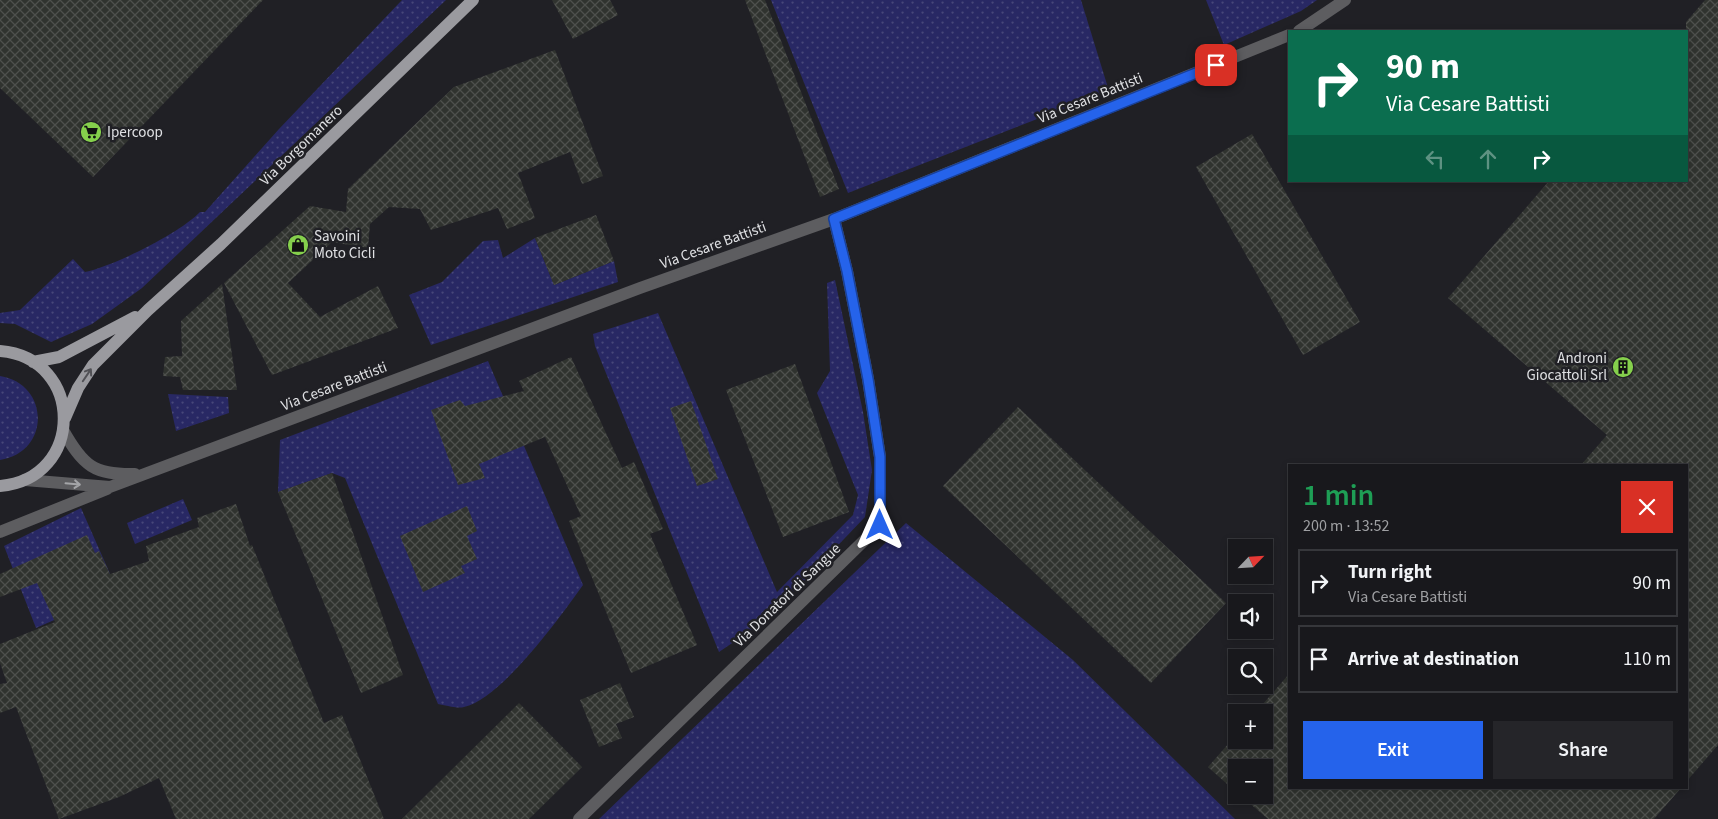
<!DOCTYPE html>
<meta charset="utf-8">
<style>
:root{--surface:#18181c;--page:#252529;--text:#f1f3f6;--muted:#9fa0a3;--line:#36373b;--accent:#2563eb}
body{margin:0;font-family:"Source Sans 3",sans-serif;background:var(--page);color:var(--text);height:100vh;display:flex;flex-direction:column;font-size:19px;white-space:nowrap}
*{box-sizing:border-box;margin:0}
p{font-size:16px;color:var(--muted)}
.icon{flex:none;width:28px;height:28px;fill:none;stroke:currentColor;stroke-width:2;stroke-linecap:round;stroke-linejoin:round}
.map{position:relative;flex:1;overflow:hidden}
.drawer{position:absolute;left:1288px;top:464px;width:400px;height:325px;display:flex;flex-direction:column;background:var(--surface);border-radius:0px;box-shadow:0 2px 8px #0003,0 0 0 1px var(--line)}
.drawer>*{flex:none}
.top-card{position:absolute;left:1288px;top:30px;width:400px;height:152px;border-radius:0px;box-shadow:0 2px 8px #0003,0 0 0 1px var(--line);background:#0b6e4f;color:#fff;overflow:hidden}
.needle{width:32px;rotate:65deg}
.controls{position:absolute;left:1228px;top:539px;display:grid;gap:10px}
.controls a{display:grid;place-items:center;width:45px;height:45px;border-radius:0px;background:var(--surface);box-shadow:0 2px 8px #0003,0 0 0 1px var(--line);font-size:25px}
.pin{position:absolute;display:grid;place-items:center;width:42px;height:42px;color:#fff;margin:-21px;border-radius:10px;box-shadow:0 2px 8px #0006}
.me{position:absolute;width:55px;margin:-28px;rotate:0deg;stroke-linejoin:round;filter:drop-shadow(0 0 4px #0008)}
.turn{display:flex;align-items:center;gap:18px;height:105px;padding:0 15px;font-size:22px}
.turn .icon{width:65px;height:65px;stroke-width:2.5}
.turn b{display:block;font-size:35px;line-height:42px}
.lanes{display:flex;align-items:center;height:48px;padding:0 15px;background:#0003;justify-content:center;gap:25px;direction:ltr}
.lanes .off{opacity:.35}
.round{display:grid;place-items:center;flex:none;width:52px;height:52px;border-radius:0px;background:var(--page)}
.head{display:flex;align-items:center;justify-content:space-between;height:85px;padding:0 15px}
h1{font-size:30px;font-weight:600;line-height:38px;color:#1e9e55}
.cta{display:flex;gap:10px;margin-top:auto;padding:10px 15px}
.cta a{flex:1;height:58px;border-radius:0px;background:var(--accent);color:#fff;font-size:20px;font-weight:600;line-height:58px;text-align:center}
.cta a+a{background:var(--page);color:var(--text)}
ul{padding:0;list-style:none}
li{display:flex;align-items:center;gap:15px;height:68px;margin:0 10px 8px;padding:0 5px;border:2px solid var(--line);border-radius:0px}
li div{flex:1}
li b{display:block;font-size:19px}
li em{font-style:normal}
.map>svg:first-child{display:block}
.grass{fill:url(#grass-dots)}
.building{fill:url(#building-cross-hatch)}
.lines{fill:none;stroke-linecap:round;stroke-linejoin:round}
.minor{stroke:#5d5d60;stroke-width:12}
.major{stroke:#9a9a9f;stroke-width:12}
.oneway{stroke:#515156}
.oneway2{stroke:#a4a5a8}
.route-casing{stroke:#184099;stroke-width:12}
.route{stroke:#2563eb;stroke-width:9}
.labels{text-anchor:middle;stroke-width:5;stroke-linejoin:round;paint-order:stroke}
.street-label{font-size:15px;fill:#dfe0e3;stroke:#202025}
.poi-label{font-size:15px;fill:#dfe0e3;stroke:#202025;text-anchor:start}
</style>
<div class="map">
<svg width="1718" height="819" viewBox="0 0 1718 819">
<defs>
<pattern id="grass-dots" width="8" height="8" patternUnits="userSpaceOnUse" patternTransform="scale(1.25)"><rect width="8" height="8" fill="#282864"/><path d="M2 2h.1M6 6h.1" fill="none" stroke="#47477a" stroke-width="1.8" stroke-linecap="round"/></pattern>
<pattern id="building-cross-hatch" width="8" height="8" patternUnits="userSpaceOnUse" patternTransform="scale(1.25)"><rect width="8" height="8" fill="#30332f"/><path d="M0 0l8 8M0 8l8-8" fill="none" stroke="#4e504d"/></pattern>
</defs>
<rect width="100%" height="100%" fill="#202025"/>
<!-- grass -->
<path class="grass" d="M402,0H446L142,288L92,324L51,342L15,324L0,323V313L20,310L73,259L85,272C114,266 180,233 200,212H205L279,129Z
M771,0H1081L1109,91L848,193Z
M1206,0H1317L1301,11L1224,45Z
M535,238L554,285L614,261L618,282L431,345L409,295L442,282L483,241L498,240L503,258Z
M835,280L863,412L872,470L865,517L782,604L784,608L719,652L595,346L593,334L658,313L777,592L853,515L858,495L817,393L830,371L827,283Z
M488,361L583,585C561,616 501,699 464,707C457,709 445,705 438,704L345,478L332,473L278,492L280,440Z
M0,376C50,384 51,452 0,460Z
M168,394L228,397L229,413L176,431Z
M183,499L192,520L135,544L127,523Z
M81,508L118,592L36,628L4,546Z
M906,523L1073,660L1235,819H599Z"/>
<!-- building -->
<path class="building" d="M0,0H263L93,177L0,88Z
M552,0H610L618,15L573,39Z
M745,0H765L839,189L820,197Z
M1705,0H1718V745L1686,782V465H1581L1607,435L1448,298L1549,181H1686V22Z
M555,50L603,176L582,184L570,152L518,173L535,218L507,229L498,208L431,230L420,209L389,207L370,224L368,248L332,242L288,283L320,317L378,286L398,328L272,375L224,283L310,206L346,212L348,189L454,87Z
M1252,134L1360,322L1303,355L1196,167Z
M596,215L614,261L554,285L535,238Z
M222,284L237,390H183L180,377L163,376L165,357L182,356L181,321Z
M571,357L622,468L634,462L663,529L650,534L697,645L631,673L569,521L581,516L545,437L479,464L485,478L458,485L431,410L460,400L465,406L524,391L519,381Z
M795,364L849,512L783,537L726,390Z
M691,401L718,479L697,486L670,408Z
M1018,407L1226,603L1151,683L943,486Z
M332,473L403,675L361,693L278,492Z
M236,504L250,546L252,545L324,723L342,715L384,819H176L159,778L119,797L59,819L16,707L0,713V684L7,683L0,663V644L55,622L37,583L0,597V574L87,535L95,553L99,551L110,574L149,561L146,546L199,527L197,518Z
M467,506L477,531L467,536L477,559L461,566L465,573L423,592L400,536Z
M1289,674V788H1681L1654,819H1268L1240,795H1264V768H1236V792L1208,767L1236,735V740H1264V712H1256Z
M620,683L634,717L616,724L622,738L599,747L580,700Z
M519,703L582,767L529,819H402Z"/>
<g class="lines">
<!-- minor -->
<path class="minor" d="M1299,31L1345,0
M63,430C83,466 94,475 135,474
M25,480L110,487L640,288L834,219L1289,35
M0,532L107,489
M579,819L880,525V457L868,379L847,271L834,219"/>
<!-- major -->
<path class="major" d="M0,351C85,358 85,479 0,486
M33,362L59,357L135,317
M65,418L78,388L93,365L148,310L221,244L473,0"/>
</g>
<!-- one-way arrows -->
<defs><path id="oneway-shaft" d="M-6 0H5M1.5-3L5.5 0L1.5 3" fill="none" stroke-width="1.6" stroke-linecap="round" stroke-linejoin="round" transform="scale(1.25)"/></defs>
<use class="oneway" href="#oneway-shaft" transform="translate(87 375) rotate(-56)"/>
<use class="oneway2" href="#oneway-shaft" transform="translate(73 484) rotate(5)"/>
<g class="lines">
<!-- route casing -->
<g class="route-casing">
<path id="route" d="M880,525V457L868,379L847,271L834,219L1216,65"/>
</g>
<!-- route -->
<use href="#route" class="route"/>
</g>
<!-- icons -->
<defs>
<g id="supermarket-disc" transform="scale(1.125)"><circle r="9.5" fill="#85cf4c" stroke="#202025"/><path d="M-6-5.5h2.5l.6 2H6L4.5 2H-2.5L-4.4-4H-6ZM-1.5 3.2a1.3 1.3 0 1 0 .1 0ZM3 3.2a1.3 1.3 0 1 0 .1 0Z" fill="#111"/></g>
<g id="shop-disc" transform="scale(1.125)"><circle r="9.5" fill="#85cf4c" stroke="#202025"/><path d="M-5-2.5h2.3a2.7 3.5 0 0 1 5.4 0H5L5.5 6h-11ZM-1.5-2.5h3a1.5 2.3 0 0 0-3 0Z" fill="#111"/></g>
<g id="building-disc" transform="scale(1.125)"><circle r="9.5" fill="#85cf4c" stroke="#202025"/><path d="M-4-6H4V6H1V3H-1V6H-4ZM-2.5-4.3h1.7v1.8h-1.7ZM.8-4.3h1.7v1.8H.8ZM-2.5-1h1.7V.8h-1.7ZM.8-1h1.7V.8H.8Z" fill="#111"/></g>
</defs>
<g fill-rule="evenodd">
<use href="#supermarket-disc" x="91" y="132"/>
<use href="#shop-disc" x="298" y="245"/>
<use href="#building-disc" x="1623" y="367"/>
</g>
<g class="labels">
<!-- street labels -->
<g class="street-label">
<text transform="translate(1090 98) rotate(-22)" y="5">Via Cesare Battisti</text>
<text transform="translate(301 145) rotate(-44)" y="5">Via Borgomanero</text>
<text transform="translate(713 245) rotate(-20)" y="5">Via Cesare Battisti</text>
<text transform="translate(334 386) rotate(-21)" y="5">Via Cesare Battisti</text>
<text transform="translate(787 595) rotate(-44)" y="5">Via Donatori di Sangue</text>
</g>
<!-- poi labels -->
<g class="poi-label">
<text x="107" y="137">Ipercoop</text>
<text x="314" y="241">Savoini<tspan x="314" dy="17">Moto Cicli</tspan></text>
<text x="1607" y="363" text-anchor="end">Androni<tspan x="1607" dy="17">Giocattoli Srl</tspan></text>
</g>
</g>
</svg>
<div class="controls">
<a><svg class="needle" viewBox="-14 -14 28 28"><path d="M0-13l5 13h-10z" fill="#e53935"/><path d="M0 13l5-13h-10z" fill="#9fa0a3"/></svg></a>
<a><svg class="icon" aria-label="sound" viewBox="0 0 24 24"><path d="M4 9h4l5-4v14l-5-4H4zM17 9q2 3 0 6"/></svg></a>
<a><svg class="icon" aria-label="search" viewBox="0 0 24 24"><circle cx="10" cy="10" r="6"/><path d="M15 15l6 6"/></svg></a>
<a>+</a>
<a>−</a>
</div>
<div class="pin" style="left:1216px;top:65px;background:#d93025"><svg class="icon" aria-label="arrive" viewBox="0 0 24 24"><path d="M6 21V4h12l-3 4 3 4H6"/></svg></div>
<svg class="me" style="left:880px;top:525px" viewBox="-20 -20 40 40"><path d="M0-17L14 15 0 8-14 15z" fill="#2563eb" stroke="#fff" stroke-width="4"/></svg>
<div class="top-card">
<div class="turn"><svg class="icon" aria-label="right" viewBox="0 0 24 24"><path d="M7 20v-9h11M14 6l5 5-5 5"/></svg><div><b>90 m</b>Via Cesare Battisti</div></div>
<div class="lanes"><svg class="icon off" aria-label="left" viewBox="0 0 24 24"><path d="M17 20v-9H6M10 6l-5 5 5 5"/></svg><svg class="icon off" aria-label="ahead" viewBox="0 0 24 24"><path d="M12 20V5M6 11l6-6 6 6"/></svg><svg class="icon" aria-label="right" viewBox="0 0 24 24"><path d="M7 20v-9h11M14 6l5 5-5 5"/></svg></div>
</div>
<section class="drawer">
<div class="head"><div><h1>1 min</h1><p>200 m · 13:52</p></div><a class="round" style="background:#d93025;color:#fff"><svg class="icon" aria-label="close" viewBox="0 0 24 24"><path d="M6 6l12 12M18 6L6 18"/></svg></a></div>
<ul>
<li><svg class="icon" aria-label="right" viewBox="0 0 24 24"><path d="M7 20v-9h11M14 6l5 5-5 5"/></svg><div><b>Turn right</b><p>Via Cesare Battisti</p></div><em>90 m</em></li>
<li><svg class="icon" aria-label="arrive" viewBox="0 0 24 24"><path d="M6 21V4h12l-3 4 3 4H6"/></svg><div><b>Arrive at destination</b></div><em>110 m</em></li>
</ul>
<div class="cta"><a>Exit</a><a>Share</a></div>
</section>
</div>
